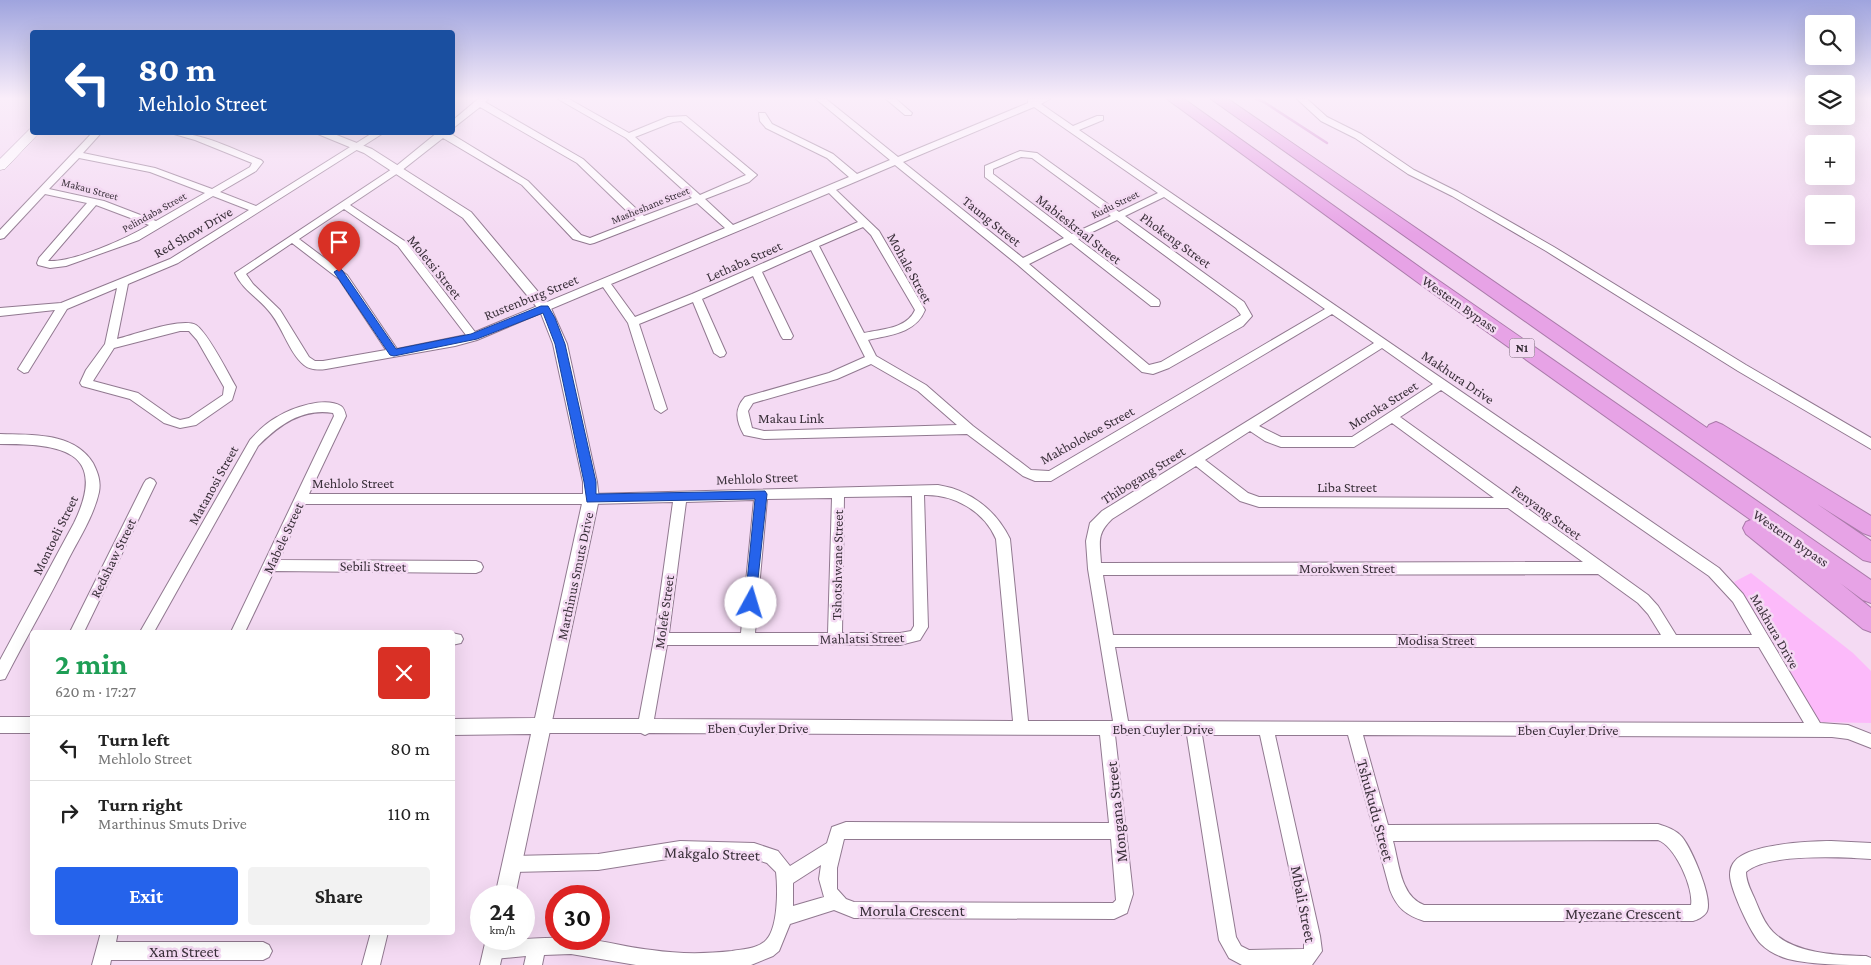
<!DOCTYPE html>
<meta charset="utf-8">
<style>
:root{--surface:#fff;--page:#f2f2f2;--text:#222;--muted:#767676;--line:#e0e0e0;--accent:#2563eb}
body{margin:0;font-family:"Crimson Pro",serif;background:var(--page);color:var(--text);height:100vh;display:flex;flex-direction:column;font-size:19px;white-space:nowrap}
*{box-sizing:border-box;margin:0}
p{font-size:16px;color:var(--muted)}
.icon{flex:none;width:28px;height:28px;fill:none;stroke:currentColor;stroke-width:2;stroke-linecap:round;stroke-linejoin:round}
.map{position:relative;flex:1;overflow:hidden}
.details{position:absolute;left:30px;top:630px;width:425px;height:305px;display:flex;flex-direction:column;background:var(--surface);border-radius:5px;box-shadow:0 5px 20px #0002}
.details>*{flex:none}
.top-card{position:absolute;left:30px;top:30px;width:425px;height:105px;border-radius:5px;box-shadow:0 5px 20px #0002;background:#1a4fa0;color:#fff;overflow:hidden}
.tools{position:absolute;left:1805px;top:15px;display:grid;gap:10px}
.tools a{display:grid;place-items:center;width:50px;height:50px;border-radius:5px;background:var(--surface);box-shadow:0 5px 20px #0002;font-size:25px}
.speed{position:absolute;left:470px;top:885px;display:flex;gap:10px;font-size:25px;font-weight:700;text-align:center}
.speed>*{display:grid;place-content:center;width:65px;height:65px;border-radius:50%;background:var(--surface);box-shadow:0 5px 20px #0002;line-height:1}
.speed small{font-size:12px;font-weight:400}
.speed .limit{border:8px solid #d22;background:#fff;color:#111}
.pin{position:absolute;display:grid;place-items:center;width:42px;height:42px;color:#fff;margin:-51px -21px;border-radius:50% 50% 50% 0;rotate:-45deg;box-shadow:0 0 5px #0007}
.pin .icon{rotate:45deg}
.me{position:absolute;width:55px;margin:-28px;rotate:6deg;stroke-linejoin:round;filter:drop-shadow(0 0 4px #0008)}
.turn{display:flex;align-items:center;gap:18px;height:105px;padding:0 25px;font-size:22px}
.turn .icon{width:65px;height:65px;stroke-width:2.5}
.turn b{display:block;font-size:35px;line-height:42px}
.round{display:grid;place-items:center;flex:none;width:52px;height:52px;border-radius:5px;background:var(--page)}
.summary{display:flex;align-items:center;justify-content:space-between;height:85px;padding:0 25px}
h1{font-size:30px;font-weight:700;line-height:38px;color:#1e9e55}
.button{display:flex;gap:10px;margin-top:auto;padding:10px 25px}
.button a{flex:1;height:58px;border-radius:5px;background:var(--accent);color:#fff;font-size:20px;font-weight:700;line-height:58px;text-align:center}
.button a+a{background:var(--page);color:var(--text)}
ul{padding:0;list-style:none}
li{display:flex;align-items:center;gap:15px;height:65px;padding:0 25px;border-top:1px solid var(--line)}
li div{flex:1}
li b{display:block;font-size:19px}
li em{font-style:normal}
.map>svg:first-child{display:block}
.green{fill:#fcbafa}
.lines{fill:none;stroke-linecap:round;stroke-linejoin:round}
.stream{stroke:#d18bd0;stroke-width:2.5}
.minor-casing{stroke:#917990;stroke-width:2}
.tertiary-casing{stroke:#917990;stroke-width:2}
.secondary-casing{stroke:#917990;stroke-width:1}
.motorway-casing{stroke:#aa7baa;stroke-width:2}
.minor{fill:#fff;fill-rule:evenodd}
.tertiary{fill:#fff;fill-rule:evenodd}
.secondary{fill:#fff;fill-rule:evenodd}
.motorway{fill:#e7a3e6;fill-rule:evenodd}
.route{fill:#2563eb;stroke:#184099}
.labels{text-anchor:middle;stroke-width:5;stroke-linejoin:round;paint-order:stroke}
.far-street-label{font-size:11px;fill:#3a303a;stroke:#f4daf3}
.shield{fill:#f4daf3;stroke:#726372;stroke-width:1}
.shield-label{font-size:12px;font-weight:bold;fill:#3a303a}
.street-label{font-size:14px;fill:#3a303a;stroke:#f4daf3}
.near-street-label{font-size:16px;fill:#3a303a;stroke:#f4daf3}
</style>
<div class="map">
<svg width="1871" height="965" viewBox="0 0 1871 965">
<rect width="100%" height="100%" fill="#f4daf3"/>
<!-- green -->
<path class="green" d="M1751,573L1853,653L1871,671V723L1818,722L1734,582Z"/>
<g class="lines">
<!-- stream -->
<path class="stream" d="M1256,99L1264,102L1327,143"/>
<!-- minor casing -->
<g class="minor-casing">
<path id="minor" d="M478,99H488L485,102L583,159L644,216L692,198L626,138L558,99H569L629,133L668,117L686,116L757,175L749,182L705,199L733,225L849,177L827,158L766,128L760,121L759,113H765L772,124L833,154L857,174L890,160L816,99H826L898,157L1028,103V99H1050L1041,104L1073,126L1097,116H1103V120L1079,130L1719,568L1743,594L1820,723L1848,725L1871,734V748L1848,739L1832,737L1363,735L1388,825L1658,824C1667,827 1676,830 1682,837C1691,848 1715,901 1706,913C1703,917 1697,920 1693,921H1424C1406,915 1397,908 1390,890L1348,735H1275L1320,936L1322,951L1312,965H1242L1229,958L1219,940L1187,735H1115L1133,894L1127,913L1114,919L854,918L834,910L790,924L779,951L773,956L751,965H636L571,954L544,955L542,965H524L526,956L494,959L488,956L485,950L488,944L494,941C525,939 554,936 584,939C607,941 629,948 652,950C678,954 705,954 732,951C743,949 759,949 767,939C778,926 778,889 776,872L767,863L754,859L680,857L598,870L513,872L507,870L505,864L507,858L513,856L598,854L680,841L754,843L778,851L790,866L827,843L832,827L846,822L1109,823L1100,735L649,733L645,735L641,733H542L537,731L535,726L537,721L542,719H639L654,639L673,502L591,504H305L279,560L476,561L481,563L483,567L481,571L476,573L274,571L245,632H231L334,416L333,413C302,408 279,425 258,446L154,632H140L250,440C258,431 266,423 277,417C291,408 325,396 341,406C344,408 345,412 346,416L309,494H591L938,485C970,490 996,510 1010,539L1028,721H1113L1088,569L1086,541L1090,523L1102,511L1374,343L1332,314L1051,481H1035L1023,476L967,434L764,439L744,435C736,421 734,409 745,397L829,373L865,357L811,250L762,272L793,336L791,339H783L781,336L753,276L702,299L726,353L724,356L720,357L714,353L693,302L639,324L667,409L661,413L655,409L628,323L603,287L477,340L455,346L326,369C319,370 310,370 304,365C289,353 282,325 268,310C257,297 242,289 235,273L395,167L438,132H448L528,181L581,235L590,238L636,220L577,163L480,107L452,129V121ZM1034,107L1158,193L1119,212L1037,153L1020,151L985,166V177L1064,238L1023,258L903,162ZM681,121L746,175L700,195L635,137L673,122ZM443,138L522,185L573,239L590,244L594,243L697,203L725,228L475,332L406,242L350,205L401,171ZM1021,157L1032,158L1111,216L1072,234L993,174V169ZM895,165L1018,265L1142,372L1153,374L1169,368L1243,326L1252,316L1244,302L1125,216L1164,197L1325,309L1049,471L1031,470L973,426L926,385L876,356L868,340C890,335 916,333 925,310L879,231L836,190ZM829,193L858,222L692,294L635,317L611,284ZM344,209L398,246L466,335L397,349L347,275L299,239ZM1117,220L1236,308L1241,315L1161,362L1149,365L1029,264L1071,243L1151,306H1159L1160,303L1159,300L1078,239ZM863,227L871,235L915,310C907,329 881,329 864,333L819,246ZM292,243L339,279L386,350L323,361H315L309,357L280,310L253,284L246,274ZM1382,348L1433,384L1352,437H1281L1259,426ZM871,364L918,391L957,425L764,431L752,428L748,411L753,403L837,379ZM1441,390L1709,576L1733,602L1752,635H1676L1658,606L1648,595L1400,417ZM1392,423L1494,498L1259,497L1248,493L1205,460L1250,431L1265,441L1281,447H1354ZM1196,466L1240,501L1259,507L1508,508L1583,562L1101,563C1100,543 1096,534 1112,519ZM924,495C954,494 984,511 996,539L1013,721L654,719L667,645H900L920,640L928,627ZM912,496L914,626L911,631L900,633H842L844,497ZM832,498L828,633H755L767,499ZM754,500L741,633H669L686,502ZM1598,574L1638,603L1648,614L1661,635H1113L1103,575ZM1115,647H1759L1804,723L1128,721ZM1202,735H1260L1304,936V949L1249,950L1241,946L1236,937ZM844,839H1111L1116,900L1113,903L854,902L846,899L837,889V868ZM1658,840C1675,846 1694,888 1691,905H1424C1400,896 1399,862 1393,841ZM821,865L819,879L824,897L793,906V883Z
M886,99H896L912,113L911,115H905Z
M1297,99H1307L1327,117L1361,134L1414,170L1458,192L1554,247L1746,365L1871,438V449L1738,371L1546,251L1452,196L1408,174L1355,138L1321,121Z
M93,132H102L83,153L155,168L212,189L250,167L252,163L195,140L167,132C201,132 230,148 261,160L263,162L256,171L220,192L256,206L374,132H385L178,263L128,284L117,339C133,335 182,317 196,325C208,333 228,373 236,387L232,400L196,425L180,428L164,423L130,399L82,386L80,383L86,370L105,344L117,288L67,309L28,372L24,373L18,369L55,310L0,316V308L61,303L170,259L249,210L213,196L139,240L66,266L50,268L38,265L37,263L39,258L87,203L45,194L4,238L0,239V230ZM79,158L150,172L205,193L156,221L104,201L49,189ZM96,205L149,225C128,238 72,263 48,261ZM180,331H189L197,340L224,387L223,395L189,418L180,420L172,417L138,393L93,381L114,348Z
M0,434C32,435 74,432 93,463C98,473 101,481 99,492C94,515 80,537 69,558C49,599 26,638 5,679L0,680V660L74,523C110,449 58,444 0,444Z
M150,478L154,480L156,483L84,632H70L144,483L146,480Z
M452,633L461,635L463,639L461,643L452,645Z
M1831,841L1871,843V859C1844,857 1766,853 1746,872C1746,883 1752,892 1756,902C1760,912 1765,924 1773,932C1795,954 1837,955 1866,956L1871,958V965C1844,965 1813,965 1788,959C1778,956 1768,951 1761,944C1751,934 1730,889 1730,875C1730,870 1732,864 1735,861C1748,844 1810,841 1831,841Z
M101,932H118L116,942H263L269,945L272,951L269,957L263,960H111L110,965H92Z
M371,932H388L380,965H362Z"/>
</g>
<!-- tertiary casing -->
<g class="tertiary-casing">
<path id="tertiary" d="M313,132H329L372,149L471,212L550,306L567,344L597,482L599,499L515,896H495L531,734L452,735V719L535,718L583,499V482L553,344L540,311L463,218L364,153Z
M0,717H32V733H0Z
M486,939H506L500,965H480Z"/>
</g>
<!-- secondary casing -->
<g class="secondary-casing">
<path id="secondary" d="M30,129H32V132H40L5,169L0,170V159Z"/>
</g>
<!-- motorway casing -->
<g class="motorway-casing">
<path id="motorway" d="M1167,99H1184L1432,276L1871,580V603L1863,600L1840,583L1871,608V632L1863,629L1746,534L1743,528L1746,522L1751,520L1420,284Z
M1211,99H1228L1707,428L1709,425L1716,422L1723,425L1871,516V536L1863,533L1817,504L1871,541V562L1863,560Z"/>
</g>
<!-- minor -->
<use href="#minor" class="minor"/>
<!-- tertiary -->
<use href="#tertiary" class="tertiary"/>
<!-- secondary -->
<use href="#secondary" class="secondary"/>
<!-- motorway -->
<use href="#motorway" class="motorway"/>
</g>
<!-- sky -->
<linearGradient id="sky" x2="0" y2="1"><stop stop-color="#9fa4de"/><stop offset="0.42" stop-color="#faeefa"/><stop offset="1" stop-color="#faeefa" stop-opacity="0"/></linearGradient>
<rect width="1871" height="234" fill="url(#sky)"/>
<!-- route -->
<path class="route" d="M339,269L342,270L396,349L471,334L541,306H548L555,318L565,344L596,482V494L765,491L767,494L755,607L751,608L746,607L745,603L755,499L587,502L584,482L555,344L543,313L477,339L394,356L390,355L334,272Z"/>
<g class="labels">
<!-- far-street labels -->
<g class="far-street-label">
<text transform="translate(90 189) rotate(15)" y="4">Makau Street</text>
<text transform="translate(1115 204) rotate(-26)" y="4">Kudu Street</text>
<text transform="translate(650 205) rotate(-22)" y="4">Masheshane Street</text>
<text transform="translate(154 212) rotate(-29)" y="4">Pelindaba Street</text>
</g>
<!-- shield labels -->
<rect class="shield" x="1509.5" y="338.5" width="25" height="19" rx="4"/>
<g class="shield-label">
<text x="1522" y="352">N1</text>
</g>
<!-- street labels -->
<g class="street-label">
<text transform="translate(992 221) rotate(39)" y="5">Taung Street</text>
<text transform="translate(1079 229) rotate(38)" y="5">Mabieskraal Street</text>
<text transform="translate(193 232) rotate(-30)" y="5">Red Show Drive</text>
<text transform="translate(1176 240) rotate(36)" y="5">Phokeng Street</text>
<text transform="translate(744 261) rotate(-24)" y="5">Lethaba Street</text>
<text transform="translate(435 267) rotate(51)" y="5">Moletsi Street</text>
<text transform="translate(910 268) rotate(61)" y="5">Mohale Street</text>
<text transform="translate(531 297) rotate(-22)" y="5">Rustenburg Street</text>
<text transform="translate(1460 304) rotate(35)" y="5">Western Bypass</text>
<text transform="translate(1458 377) rotate(34)" y="5">Makhura Drive</text>
<text transform="translate(1383 405) rotate(-32)" y="5">Moroka Street</text>
<text x="791" y="423">Makau Link</text>
<text transform="translate(1087 435) rotate(-29)" y="5">Makholokoe Street</text>
<text transform="translate(1143 475) rotate(-32)" y="5">Thibogang Street</text>
<text transform="translate(757 478) rotate(-2)" y="5">Mehlolo Street</text>
<text x="353" y="488">Mehlolo Street</text>
<text transform="translate(213 485) rotate(-61)" y="5">Matanosi Street</text>
<text x="1347" y="492">Liba Street</text>
<text transform="translate(1547 512) rotate(36)" y="5">Fenyang Street</text>
<text transform="translate(55 535) rotate(-64)" y="5">Montoeli Street</text>
<text transform="translate(283 538) rotate(-65)" y="5">Mabele Street</text>
<text transform="translate(1791 538) rotate(35)" y="5">Western Bypass</text>
<text transform="translate(113 558) rotate(-64)" y="5">Redshaw Street</text>
<text transform="translate(837 565) rotate(-89)" y="5">Tshotshwane Street</text>
<text transform="translate(373 566) rotate(1)" y="5">Sebili Street</text>
<text x="1347" y="573">Morokwen Street</text>
<text transform="translate(575 576) rotate(-78)" y="5">Marthinus Smuts Drive</text>
<text transform="translate(664 612) rotate(-82)" y="5">Molefe Street</text>
<text transform="translate(1775 631) rotate(60)" y="5">Makhura Drive</text>
<text transform="translate(862 638) rotate(-1)" y="5">Mahlatsi Street</text>
<text x="1436" y="645">Modisa Street</text>
<text x="758" y="733">Eben Cuyler Drive</text>
<text x="1163" y="734">Eben Cuyler Drive</text>
<text x="1568" y="735">Eben Cuyler Drive</text>
</g>
<!-- near-street labels -->
<g class="near-street-label">
<text transform="translate(1376 810) rotate(75)" y="6">Tshukudu Street</text>
<text transform="translate(1116 812) rotate(-96)" y="6">Mongana Street</text>
<text transform="translate(712 853) rotate(2)" y="6">Makgalo Street</text>
<text transform="translate(1304 904) rotate(79)" y="6">Mbali Street</text>
<text x="912" y="916">Morula Crescent</text>
<text x="1623" y="919">Myezane Crescent</text>
<text x="184" y="957">Xam Street</text>
</g>
</g>
</svg>
<div class="tools">
<a><svg class="icon" aria-label="search" viewBox="0 0 24 24"><circle cx="10" cy="10" r="6"/><path d="M15 15l6 6"/></svg></a>
<a><svg class="icon" aria-label="layers" viewBox="0 0 24 24"><path d="M12 4l9 5-9 5-9-5zM3 14l9 5 9-5"/></svg></a>
<a>+</a>
<a>−</a>
</div>
<div class="speed"><div>24<small>km/h</small></div><div class="limit">30</div></div>
<div class="pin" style="left:339px;top:272px;background:#d93025"><svg class="icon" aria-label="arrive" viewBox="0 0 24 24"><path d="M6 21V4h12l-3 4 3 4H6"/></svg></div>
<svg class="me" style="left:751px;top:603px" viewBox="-20 -20 40 40"><circle r="19" fill="#fff"/><path d="M0-13L10 11 0 6-10 11z" fill="#2563eb"/></svg>
<div class="top-card">
<div class="turn"><svg class="icon" aria-label="left" viewBox="0 0 24 24"><path d="M17 20v-9H6M10 6l-5 5 5 5"/></svg><div><b>80 m</b>Mehlolo Street</div></div>
</div>
<section class="details">
<div class="summary"><div><h1>2 min</h1><p>620 m · 17:27</p></div><a class="round" style="background:#d93025;color:#fff"><svg class="icon" aria-label="close" viewBox="0 0 24 24"><path d="M6 6l12 12M18 6L6 18"/></svg></a></div>
<ul>
<li><svg class="icon" aria-label="left" viewBox="0 0 24 24"><path d="M17 20v-9H6M10 6l-5 5 5 5"/></svg><div><b>Turn left</b><p>Mehlolo Street</p></div><em>80 m</em></li>
<li><svg class="icon" aria-label="right" viewBox="0 0 24 24"><path d="M7 20v-9h11M14 6l5 5-5 5"/></svg><div><b>Turn right</b><p>Marthinus Smuts Drive</p></div><em>110 m</em></li>
</ul>
<div class="button"><a>Exit</a><a>Share</a></div>
</section>
</div>
